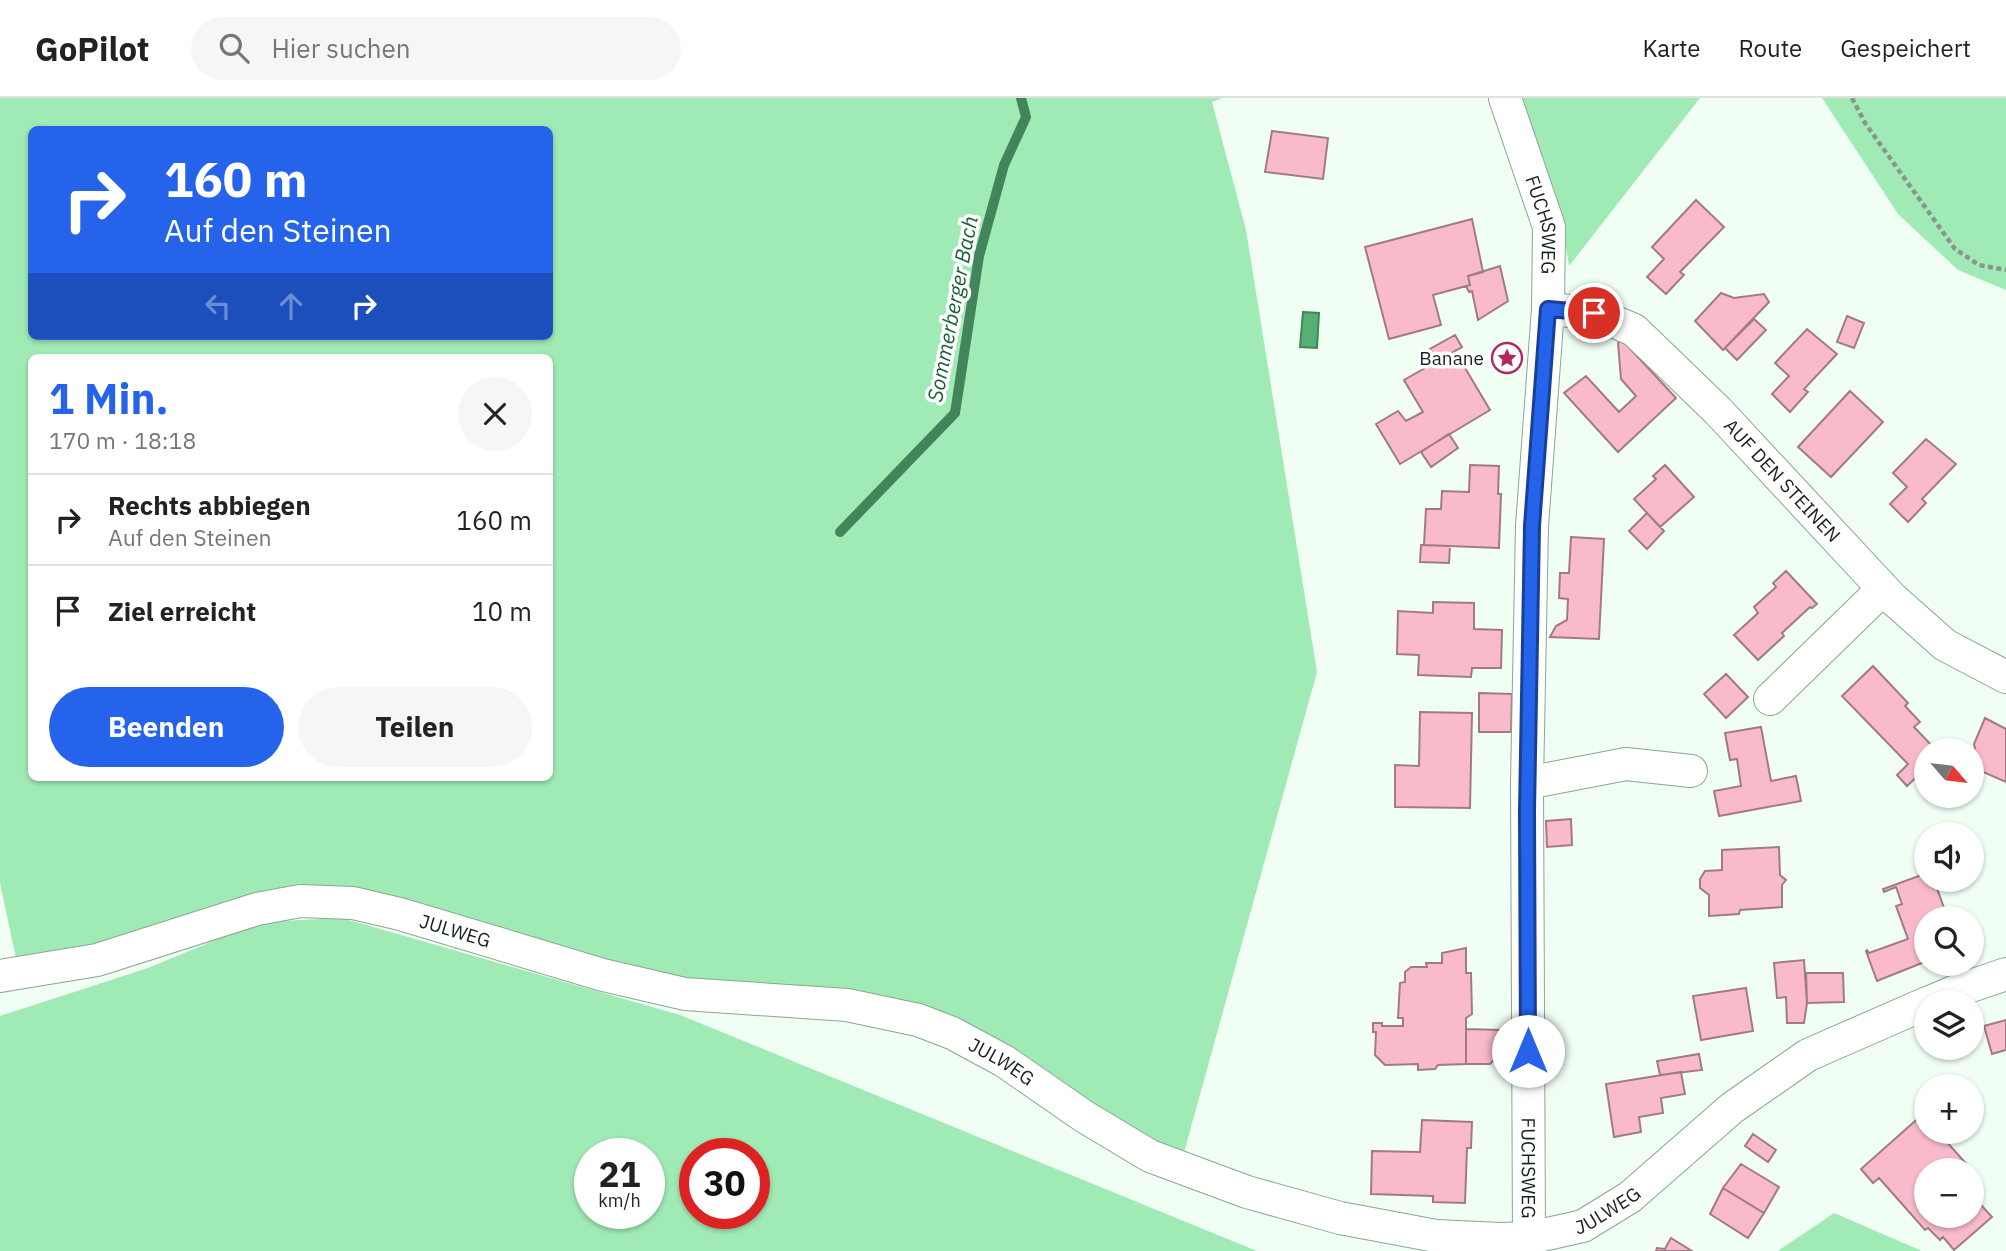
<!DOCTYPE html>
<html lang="de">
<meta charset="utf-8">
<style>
:root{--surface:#fff;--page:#f6f6f6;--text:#222;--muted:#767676;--line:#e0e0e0;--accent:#2563eb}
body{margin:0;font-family:"IBM Plex Sans",sans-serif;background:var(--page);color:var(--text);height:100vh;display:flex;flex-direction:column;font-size:26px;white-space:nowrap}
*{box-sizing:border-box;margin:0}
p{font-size:23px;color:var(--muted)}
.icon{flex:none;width:38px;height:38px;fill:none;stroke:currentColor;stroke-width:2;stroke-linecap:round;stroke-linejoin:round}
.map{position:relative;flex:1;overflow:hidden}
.side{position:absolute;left:28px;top:256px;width:525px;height:427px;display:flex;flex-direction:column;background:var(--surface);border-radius:10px;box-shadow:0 2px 5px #0004}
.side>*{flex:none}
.guide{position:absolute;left:28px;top:28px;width:525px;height:214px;border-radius:10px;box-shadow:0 2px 5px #0004;background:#2563eb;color:#fff;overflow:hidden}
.needle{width:46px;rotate:118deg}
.buttons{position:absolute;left:1914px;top:640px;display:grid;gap:14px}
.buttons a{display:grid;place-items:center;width:70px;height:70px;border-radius:50%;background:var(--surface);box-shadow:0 2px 5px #0004;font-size:35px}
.speed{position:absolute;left:574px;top:1040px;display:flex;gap:14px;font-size:35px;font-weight:700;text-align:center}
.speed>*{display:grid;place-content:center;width:91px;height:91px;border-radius:50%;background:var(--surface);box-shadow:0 2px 5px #0004;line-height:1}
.speed small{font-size:18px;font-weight:400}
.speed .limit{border:10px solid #d22;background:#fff;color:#111}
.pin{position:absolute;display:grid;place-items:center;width:60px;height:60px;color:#fff;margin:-30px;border:4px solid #fff;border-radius:50%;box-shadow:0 2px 7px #0007}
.me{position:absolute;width:77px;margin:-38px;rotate:0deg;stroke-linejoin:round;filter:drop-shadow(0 0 5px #0008)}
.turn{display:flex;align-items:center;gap:24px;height:147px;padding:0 21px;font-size:32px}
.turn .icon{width:91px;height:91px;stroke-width:2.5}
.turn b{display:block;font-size:49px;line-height:60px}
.lanes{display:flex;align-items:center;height:66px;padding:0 21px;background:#0003;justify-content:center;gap:35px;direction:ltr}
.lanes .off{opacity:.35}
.round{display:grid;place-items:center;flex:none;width:74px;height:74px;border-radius:37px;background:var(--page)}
.summary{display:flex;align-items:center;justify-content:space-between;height:119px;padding:0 21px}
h1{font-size:42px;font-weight:700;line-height:52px;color:var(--accent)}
.cta{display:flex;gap:14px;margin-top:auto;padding:14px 21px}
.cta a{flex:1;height:80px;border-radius:42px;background:var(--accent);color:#fff;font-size:28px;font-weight:700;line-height:80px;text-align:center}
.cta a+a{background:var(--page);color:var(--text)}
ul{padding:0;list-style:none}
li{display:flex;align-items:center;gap:21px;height:91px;padding:0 21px;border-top:2px solid var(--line)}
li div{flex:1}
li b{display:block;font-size:26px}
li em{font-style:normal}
header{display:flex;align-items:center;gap:42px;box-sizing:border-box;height:98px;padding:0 35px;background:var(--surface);border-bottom:2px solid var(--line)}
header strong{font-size:33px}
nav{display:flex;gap:38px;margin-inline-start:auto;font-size:24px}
.search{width:490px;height:63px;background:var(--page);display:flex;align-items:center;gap:18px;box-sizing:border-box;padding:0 24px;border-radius:38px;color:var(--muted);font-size:26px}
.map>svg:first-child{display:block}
.green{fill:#a0eab6;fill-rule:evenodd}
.water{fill:#55b076;stroke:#42855a;stroke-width:2}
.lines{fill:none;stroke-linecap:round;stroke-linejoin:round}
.stream{stroke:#42855a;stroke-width:10}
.building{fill:#f9bbcc;stroke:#a07b85;stroke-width:2}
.minor-casing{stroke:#89a791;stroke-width:34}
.path{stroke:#8a968d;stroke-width:4.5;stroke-dasharray:5 3.5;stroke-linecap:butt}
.minor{stroke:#fff;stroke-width:32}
.route-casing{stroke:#184099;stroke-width:18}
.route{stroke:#2563eb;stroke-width:12}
.labels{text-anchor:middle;stroke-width:7;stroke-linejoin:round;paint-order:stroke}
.street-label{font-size:19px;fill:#16221a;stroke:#fff}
.poi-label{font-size:19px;fill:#16221a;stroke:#fff;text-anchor:end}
.water-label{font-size:21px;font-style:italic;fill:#1b5d36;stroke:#fff}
</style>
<header>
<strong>GoPilot</strong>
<div class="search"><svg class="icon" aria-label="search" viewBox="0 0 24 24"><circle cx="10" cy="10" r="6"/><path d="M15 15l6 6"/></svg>Hier suchen</div>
<nav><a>Karte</a><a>Route</a><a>Gespeichert</a></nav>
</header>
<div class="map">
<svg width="2006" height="1153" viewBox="0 0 2006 1153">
<rect width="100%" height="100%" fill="#f1fef4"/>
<!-- green -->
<path class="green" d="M0,0H1222L1212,4L1246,132L1317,574L1183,1058L1099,1010L1006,950L636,874L396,799L143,837L16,860L0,785ZM32,32H550V238H32ZM32,259H550V679H32Z
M1515,0H1700L1569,168L1560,114L1554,91Z
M1822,0H2006V192L1958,172L1898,116Z
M342,820L680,917L1257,1153H0V918L148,870L259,824ZM590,1055H649V1115H590ZM695,1055H754V1115H695Z
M1834,1115L1922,1153H1778Z"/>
<!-- water -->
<path class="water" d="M1303,214L1319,215L1317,250L1300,249Z"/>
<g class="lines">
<!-- stream -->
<path class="stream" d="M840,434L955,315L979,158L1004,67L1026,19L1021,0"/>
</g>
<!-- building -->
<path class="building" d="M1272,33L1328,40L1323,81L1265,74Z
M1696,102L1724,129L1680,174L1684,177L1666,196L1647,179L1664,161L1652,149Z
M1472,121L1483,174L1468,178L1470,187L1433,197L1441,227L1389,241L1365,149Z
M1500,168L1508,203L1478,222L1472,193L1469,194L1466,188L1470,187L1468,178Z
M1721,195L1734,200L1764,196L1769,204L1723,252L1695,223Z
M1847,218L1864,225L1854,250L1837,244Z
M1754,221L1766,232L1737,262L1725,250Z
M1807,231L1837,256L1804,291L1808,294L1790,314L1772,296L1789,278L1775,265Z
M1455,237L1462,249L1437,263L1430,251Z
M1622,242L1676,300L1618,354L1564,295L1586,278L1619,314L1636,298L1621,281L1618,245Z
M1455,253L1490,312L1400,366L1376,326L1398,313L1406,323L1423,314L1404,282Z
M1850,293L1883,324L1831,379L1798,349Z
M1449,336L1458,350L1431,369L1421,354Z
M1926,341L1956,366L1922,401L1926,405L1908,424L1890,406L1907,389L1893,375Z
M1470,367L1499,368L1498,396H1501L1499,450L1424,447L1426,411H1441L1442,393L1469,394Z
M1665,367L1694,399L1660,429L1634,401L1656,381L1653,378Z
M1647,415L1664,433L1647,451L1629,433Z
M1571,439L1604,441L1599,541L1550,539L1556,528L1567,522L1568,501L1559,500L1560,475H1569Z
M1421,447L1450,448L1449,465L1420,464Z
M1786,473L1817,506L1812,510L1810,509L1782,535L1784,538L1758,562L1734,537L1758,515L1754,509L1776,489L1773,485Z
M1433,504L1474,505V531L1502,532L1501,570H1472L1471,579L1418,577L1419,557L1397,556L1398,513L1433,515Z
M1873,568L1908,605L1905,608L1920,624L1914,629L1937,653H1927V669L1907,688L1897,677L1908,666L1842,598Z
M1726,576L1748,599L1726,620L1704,596Z
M1479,595L1512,596L1511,634H1479Z
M1420,614L1472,615L1470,710L1395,709V667L1419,668Z
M1985,620L2006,631V684L1972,669V656L1975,650L1974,646Z
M1761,629L1771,683L1796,678L1801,703L1719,718L1714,693L1741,688L1737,661L1730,662L1725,635Z
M1571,721L1572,747L1547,749L1546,723Z
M1779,749L1780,777L1786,782L1782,787V809L1740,812L1739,816L1709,818V797L1700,790V781L1705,773L1722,772V752Z
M1927,775V782H1934L1948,821H1927V863L1877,883L1866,853L1867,852L1869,855L1908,841L1896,808L1902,806L1896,789L1884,794L1883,791Z
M1466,850V875H1471L1472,916L1466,920V966L1438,967L1435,971L1418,972V966L1385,967L1375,957L1376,934H1373V925H1382V928H1403V920H1398L1400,885L1405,884V874L1411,869H1427L1426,865H1442V855Z
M1804,862L1807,905L1804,925H1787L1786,899L1777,900L1774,865Z
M1806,875H1843L1844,904L1807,905Z
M1746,890L1753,933L1701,942L1693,898Z
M2006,922V952L1992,956L1984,928Z
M1466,931L1500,932L1498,958L1490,966H1466Z
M1699,956L1702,972L1660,977L1657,963Z
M1681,974L1685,996L1661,1000L1663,1015L1639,1019L1641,1034L1614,1039L1606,986Z
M1923,1016L1927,1021V1034H1938L1969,1069L1964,1073H1927V1118H1941L1944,1122L1948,1118H1972V1097L1992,1119L1954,1152L1943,1139L1940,1142L1928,1130L1925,1132L1879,1080L1873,1085L1861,1071Z
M1422,1022L1472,1024L1471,1050H1467L1465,1105L1433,1104V1098L1371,1096L1372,1053L1420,1054Z
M1753,1036L1776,1052L1768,1064L1745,1048Z
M1741,1066L1779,1089L1764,1115L1723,1090Z
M1723,1090L1764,1115L1748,1140L1710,1116Z
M1671,1140L1692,1153H1656L1657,1150L1665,1151Z"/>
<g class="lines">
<!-- minor casing -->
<g class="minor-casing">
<g id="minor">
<path id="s1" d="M1505,0L1549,129L1548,211L1532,428L1527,685L1529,1140"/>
<path id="s2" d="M1548,211L1594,215L1634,232L1718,313L1892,500L1945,547L2006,579"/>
<path d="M1770,601L1883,491"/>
<path d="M1527,685L1626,666L1691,673"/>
<path id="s3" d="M0,878L97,862L257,811L300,803L353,805L400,816L603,877L685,896L847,907L918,922L952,935L1004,963L1085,1019L1150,1058L1247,1094L1340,1120L1436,1138L1500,1141L1529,1140L1583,1128L1630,1099L1732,1010L1808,957L1927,905"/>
<path d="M1928,905L1956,893L2006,876"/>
</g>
</g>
<!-- path -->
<path class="path" d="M1852,0L1865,25L1955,151L1979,167L2006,172"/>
<!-- minor -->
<use href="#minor" class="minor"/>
</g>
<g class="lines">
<!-- route casing -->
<g class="route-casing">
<path id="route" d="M1528,953L1527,713L1532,428L1548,211L1594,215"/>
</g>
<!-- route -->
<use href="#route" class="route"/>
</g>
<!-- icons -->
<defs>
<g id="sight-ring" transform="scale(1.575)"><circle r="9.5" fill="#fff" stroke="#b32761" stroke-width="1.5"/><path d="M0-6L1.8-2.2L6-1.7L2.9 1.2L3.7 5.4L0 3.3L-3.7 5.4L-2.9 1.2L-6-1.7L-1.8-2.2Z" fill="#b32761"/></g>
</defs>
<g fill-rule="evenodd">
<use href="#sight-ring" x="1507" y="260"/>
</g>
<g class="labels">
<!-- street labels -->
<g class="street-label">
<text dy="7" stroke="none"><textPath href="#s1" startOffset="133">FUCHSWEG</textPath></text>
<text dy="7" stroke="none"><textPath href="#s2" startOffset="301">AUF DEN STEINEN</textPath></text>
<text dy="7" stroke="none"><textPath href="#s3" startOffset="469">JULWEG</textPath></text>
<text dy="7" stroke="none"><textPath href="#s3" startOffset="1036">JULWEG</textPath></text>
<text dy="7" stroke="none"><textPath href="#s1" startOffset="1078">FUCHSWEG</textPath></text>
<text dy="7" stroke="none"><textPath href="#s3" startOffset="1687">JULWEG</textPath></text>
</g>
<!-- poi labels -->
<g class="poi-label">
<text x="1484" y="267">Banane</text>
</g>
<!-- water labels -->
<g class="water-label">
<text transform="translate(953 211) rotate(-79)" y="7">Sommerberger Bach</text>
</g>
</g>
</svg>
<div class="buttons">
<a><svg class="needle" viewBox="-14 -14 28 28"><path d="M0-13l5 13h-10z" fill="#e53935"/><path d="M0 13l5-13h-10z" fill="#767676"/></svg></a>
<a><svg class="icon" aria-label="sound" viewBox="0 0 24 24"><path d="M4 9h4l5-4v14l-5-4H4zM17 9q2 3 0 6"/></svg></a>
<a><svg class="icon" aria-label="search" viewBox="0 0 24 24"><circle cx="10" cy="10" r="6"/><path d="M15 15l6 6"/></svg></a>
<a><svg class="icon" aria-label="layers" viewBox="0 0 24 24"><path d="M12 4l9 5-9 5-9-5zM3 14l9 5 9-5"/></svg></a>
<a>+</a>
<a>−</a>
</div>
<div class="speed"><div>21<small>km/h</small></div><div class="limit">30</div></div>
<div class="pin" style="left:1594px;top:215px;background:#d93025"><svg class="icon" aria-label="arrive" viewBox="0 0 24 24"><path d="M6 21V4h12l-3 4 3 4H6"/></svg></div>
<svg class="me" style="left:1528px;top:953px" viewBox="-20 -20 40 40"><circle r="19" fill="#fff"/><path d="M0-13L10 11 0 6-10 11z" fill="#2563eb"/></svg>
<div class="guide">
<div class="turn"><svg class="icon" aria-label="right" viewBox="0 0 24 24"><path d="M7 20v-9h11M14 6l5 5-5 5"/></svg><div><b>160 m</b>Auf den Steinen</div></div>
<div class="lanes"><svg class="icon off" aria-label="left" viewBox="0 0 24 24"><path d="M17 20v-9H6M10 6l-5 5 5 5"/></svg><svg class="icon off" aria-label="ahead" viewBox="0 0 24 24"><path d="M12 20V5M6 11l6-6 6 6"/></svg><svg class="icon" aria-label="right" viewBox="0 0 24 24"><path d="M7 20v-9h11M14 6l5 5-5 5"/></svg></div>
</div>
<section class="side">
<div class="summary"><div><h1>1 Min.</h1><p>170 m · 18:18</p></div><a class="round"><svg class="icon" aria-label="close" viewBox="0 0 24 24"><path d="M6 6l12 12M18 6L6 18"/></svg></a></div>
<ul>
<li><svg class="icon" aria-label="right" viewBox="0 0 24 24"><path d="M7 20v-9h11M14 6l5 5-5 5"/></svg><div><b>Rechts abbiegen</b><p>Auf den Steinen</p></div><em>160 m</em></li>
<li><svg class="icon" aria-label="arrive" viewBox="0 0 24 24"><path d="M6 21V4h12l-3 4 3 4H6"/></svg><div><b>Ziel erreicht</b></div><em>10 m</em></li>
</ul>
<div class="cta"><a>Beenden</a><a>Teilen</a></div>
</section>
</div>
